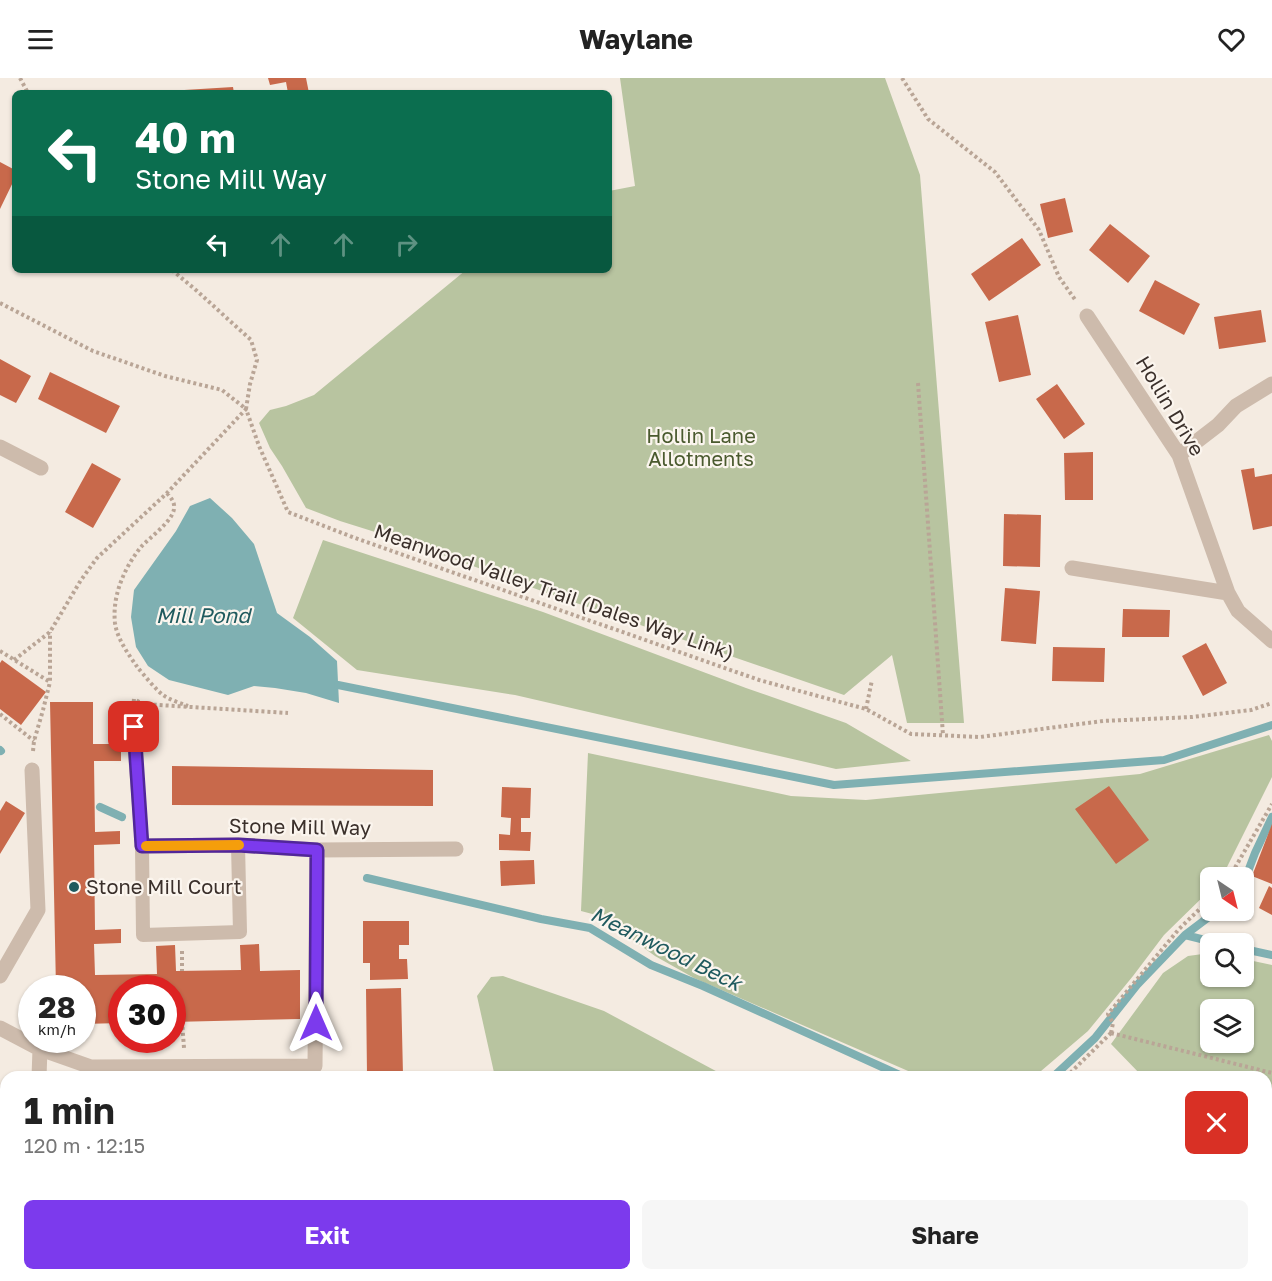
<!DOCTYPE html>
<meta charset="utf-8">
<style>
:root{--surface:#fff;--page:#f6f6f6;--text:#222;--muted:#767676;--accent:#7c3aed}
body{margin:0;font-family:"Golos Text",sans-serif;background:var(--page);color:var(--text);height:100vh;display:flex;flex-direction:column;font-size:22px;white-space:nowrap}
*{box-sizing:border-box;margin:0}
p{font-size:20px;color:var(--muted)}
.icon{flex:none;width:33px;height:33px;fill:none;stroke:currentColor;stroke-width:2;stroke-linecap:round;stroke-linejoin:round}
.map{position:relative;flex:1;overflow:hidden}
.details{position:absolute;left:0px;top:993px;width:1272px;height:210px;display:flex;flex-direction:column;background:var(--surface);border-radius:18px 18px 0 0;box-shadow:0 2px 4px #0004}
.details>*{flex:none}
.guide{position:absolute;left:12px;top:12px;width:600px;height:183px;border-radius:9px;box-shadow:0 2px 4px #0004;background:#0b6e4f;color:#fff;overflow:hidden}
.needle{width:39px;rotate:145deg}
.buttons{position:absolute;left:1200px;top:789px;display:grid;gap:12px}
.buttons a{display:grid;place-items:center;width:54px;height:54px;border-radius:9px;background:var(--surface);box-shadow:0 2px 4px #0004;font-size:30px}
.speed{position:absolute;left:18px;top:897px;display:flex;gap:12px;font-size:30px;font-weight:700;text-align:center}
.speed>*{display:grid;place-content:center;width:78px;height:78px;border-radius:50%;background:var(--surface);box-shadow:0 2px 4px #0004;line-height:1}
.speed small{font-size:15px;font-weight:400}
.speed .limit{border:9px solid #d22;background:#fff;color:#111}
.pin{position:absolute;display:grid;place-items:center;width:51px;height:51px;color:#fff;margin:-26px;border-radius:12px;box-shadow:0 3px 9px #0006}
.me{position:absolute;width:66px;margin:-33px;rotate:0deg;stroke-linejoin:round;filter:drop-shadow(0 0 4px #0008)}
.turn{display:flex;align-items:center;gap:21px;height:126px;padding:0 24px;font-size:27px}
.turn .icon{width:78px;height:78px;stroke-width:2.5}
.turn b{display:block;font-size:42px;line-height:51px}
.lanes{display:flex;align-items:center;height:57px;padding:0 24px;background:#0003;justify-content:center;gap:30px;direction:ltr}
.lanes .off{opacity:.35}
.round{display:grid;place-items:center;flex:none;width:63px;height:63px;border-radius:9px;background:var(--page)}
.overview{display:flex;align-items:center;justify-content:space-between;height:102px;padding:0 24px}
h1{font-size:36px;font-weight:700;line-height:45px}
.primary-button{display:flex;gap:12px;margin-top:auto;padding:12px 24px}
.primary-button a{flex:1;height:69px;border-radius:9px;background:var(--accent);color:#fff;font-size:24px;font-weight:700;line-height:69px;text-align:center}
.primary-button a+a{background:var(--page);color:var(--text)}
header{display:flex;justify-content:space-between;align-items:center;height:78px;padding:0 24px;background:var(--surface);font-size:27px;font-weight:700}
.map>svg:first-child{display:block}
.green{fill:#b8c4a0;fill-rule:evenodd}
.water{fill:#7fb0b2}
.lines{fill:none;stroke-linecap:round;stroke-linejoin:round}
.stream{stroke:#7fb0b2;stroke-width:8}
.building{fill:#c8694b}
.path{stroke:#b9a596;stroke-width:4;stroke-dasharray:3 3;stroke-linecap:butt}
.lane{stroke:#cdbbac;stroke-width:14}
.street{stroke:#cdbbac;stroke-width:15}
.route-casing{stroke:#51269a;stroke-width:15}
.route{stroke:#7c3aed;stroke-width:10}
.slow{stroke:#f59e0b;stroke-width:10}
.poi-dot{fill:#1f5a5e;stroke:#fbf5ee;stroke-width:2}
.labels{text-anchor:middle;stroke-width:4.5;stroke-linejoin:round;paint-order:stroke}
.street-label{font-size:20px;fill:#3b302b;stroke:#fbf5ee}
.park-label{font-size:20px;fill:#4a5a2e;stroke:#fbf5ee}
.poi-label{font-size:20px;fill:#3b302b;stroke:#fbf5ee;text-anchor:start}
.water-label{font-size:21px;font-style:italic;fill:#1f5a5e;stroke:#fbf5ee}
</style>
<header><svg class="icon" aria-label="menu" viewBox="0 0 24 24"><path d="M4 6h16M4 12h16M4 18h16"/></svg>Waylane<svg class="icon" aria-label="heart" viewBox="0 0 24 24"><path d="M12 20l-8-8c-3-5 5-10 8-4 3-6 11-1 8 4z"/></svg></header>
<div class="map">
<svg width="1272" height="1203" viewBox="0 0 1272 1203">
<rect width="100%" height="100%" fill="#f4ebe1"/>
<!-- green -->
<path class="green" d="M620,0H885L920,97L964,645H907L892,577L844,617L550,516L407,464L340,443L306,430L282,388L270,370L259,345L270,332L286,328L314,317L466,192H609V113L635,108Z
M323,462L543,534L746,610L846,645L911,683L836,691L515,617L357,592L293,540Z
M1269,657L1272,663V699L1222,799L1210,800V812L1164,857L1133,898L1088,953L1034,999H922L694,900L655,878L600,838L581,833L588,675L791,718L866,722L1140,696Z
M1210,875V898H1244V881L1272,887V1140L1266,1133V999H1143L1111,966L1163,895L1188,878ZM1210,932H1244V964H1210Z
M503,898L604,933L727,999H495L477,918L491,899Z
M163,1197H310L308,1203H154Z"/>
<!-- water -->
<path class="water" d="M210,420L232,440L254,466L277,535L310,559L337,583L339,625L306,615L275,610L254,608L228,617L169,602L148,588L136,569L131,539L134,512L176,453L190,428Z"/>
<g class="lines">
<!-- stream -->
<path class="stream" d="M338,607L834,707L1164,682L1272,647
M0,672L1,673
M100,729L122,739
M367,800L541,841L590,850L651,887L703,908L904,999
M1244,804L1255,775L1272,739
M1185,857L1218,832
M1244,871L1272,877
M1053,999L1095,960L1137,907L1185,857L1221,866"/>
</g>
<!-- building -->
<path class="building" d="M268,0H306L309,15H288L286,4L270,7Z
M233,9L234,15H168V13Z
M0,84L15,92V100L0,131Z
M1065,120L1073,154L1048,160L1040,126Z
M1110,146L1150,178L1128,205L1089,172Z
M1022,160L1041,187L989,223L971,196Z
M1155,202L1200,226L1184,257L1139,233Z
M1261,232L1266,264L1219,271L1214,239Z
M1018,237L1031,297L999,304L985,244Z
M0,281L31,298L16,325L0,317Z
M50,294L120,328L106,355L38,321Z
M1057,306L1085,346L1064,361L1036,321Z
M1093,374V422H1065L1064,375Z
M92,385L121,401L93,450L65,434Z
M1254,390L1255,399L1272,396V448L1253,452L1241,392Z
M1004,436L1041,437L1040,489L1003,488Z
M1005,510L1040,513L1036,566L1001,563Z
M1123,531L1170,532L1169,559H1122Z
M1206,565L1227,605L1203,618L1182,578Z
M1053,569L1105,570L1104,604L1052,603Z
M2,582L46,614L21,647L0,631V585Z
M50,624H93V666H121V683H94L95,754L120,753V766L94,767L95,852L121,851V865L94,866L95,897L157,896L156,868L175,867L176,893L241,892L240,867L259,866L260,893L300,892V941L172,944V910H122V945L82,946V910H56Z
M172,688L433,692V728L172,727Z
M1109,708L1149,762L1116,786L1075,731Z
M502,709L531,710L530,740H521V754H531L530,773L499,772V756L510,757L511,740L501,739Z
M6,723L25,735L0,776V733Z
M1272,746V806L1252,798Z
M534,782L535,806L501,808L500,783Z
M1269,808L1272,810V837L1259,830Z
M363,843H409V867H399V881H407L408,901L370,902V885H363Z
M401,910L403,997H367L366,911Z
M55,1197H86L90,1203H59Z
M414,1197H433L437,1203H404Z
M458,1197H493V1203H458Z
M660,1197H694L696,1203H662Z
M1036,1197H1084L1075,1203H1040Z"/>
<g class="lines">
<!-- path -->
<path class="path" d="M20,0L28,15
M902,0L928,41L995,94L1039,152L1059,199L1076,223
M0,225L93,273L165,298L222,312L246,331L250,306L257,282L251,262L197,213L172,192
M918,305L943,657
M167,415C171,420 175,424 174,431C172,444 150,459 141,469C124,490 112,518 115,545C117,561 129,577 138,590C144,597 156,612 163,617C170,622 180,625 188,628
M0,573L50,604V554
M14,582L50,554L81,502L97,480L167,415L246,331L259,368L288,434L355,460L759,602L866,631L911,656L980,659L1103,643L1192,639L1251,632L1272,625
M133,630L134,621L143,626L288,635
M866,631L872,602
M0,636L34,663
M33,673L34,663L43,632L50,604
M1229,800L1272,726
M182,873V893
M182,943L184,970
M1111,955L1113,945L1108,936L1179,851L1210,821
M1111,955L1272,995
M1066,999L1111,955
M1132,1197L1137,1203"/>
<!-- lane -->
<path class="lane" d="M133,649L142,768L143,857L240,854L238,767"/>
<!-- street -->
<path class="street" d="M1087,238L1179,377L1228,515L1238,533L1272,563
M0,369L41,390
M1179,377L1218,347L1236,328L1272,306
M1072,490L1228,515
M142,768L238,767L317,772L456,771
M0,898L38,832L32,692
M0,950L40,971L91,989L315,988L317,772
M39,999L40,971
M326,1197L330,1203
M573,1197L579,1203
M33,1203V1197
M139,1203L148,1197
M340,1203L349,1197"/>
</g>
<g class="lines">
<!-- route casing -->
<g class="route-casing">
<path id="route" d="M134,649L142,768L238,767L317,772L316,945"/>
</g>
<!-- route -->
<use href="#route" class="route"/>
<!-- slow -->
<path class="slow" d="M146,768L239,767"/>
</g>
<!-- markers -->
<circle class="poi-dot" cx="74" cy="809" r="6"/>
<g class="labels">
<!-- street labels -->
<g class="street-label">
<text transform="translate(1170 328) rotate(59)" y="7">Hollin Drive</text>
<text transform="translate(554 514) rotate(19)" y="7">Meanwood Valley Trail (Dales Way Link)</text>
<text transform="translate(300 749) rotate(1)" y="7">Stone Mill Way</text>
</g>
<!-- park labels -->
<g class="park-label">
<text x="701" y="365">Hollin Lane<tspan x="701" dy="23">Allotments</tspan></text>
</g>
<!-- poi labels -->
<g class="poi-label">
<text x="86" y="816">Stone Mill Court</text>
</g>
<!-- water labels -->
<g class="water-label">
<text x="203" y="545">Mill Pond</text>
<text transform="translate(666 871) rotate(26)" y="7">Meanwood Beck</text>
</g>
</g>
</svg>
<div class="buttons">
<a><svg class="needle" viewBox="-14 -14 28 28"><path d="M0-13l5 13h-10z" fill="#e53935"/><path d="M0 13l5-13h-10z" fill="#767676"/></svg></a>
<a><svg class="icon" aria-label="search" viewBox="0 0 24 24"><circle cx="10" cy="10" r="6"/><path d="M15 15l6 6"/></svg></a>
<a><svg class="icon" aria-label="layers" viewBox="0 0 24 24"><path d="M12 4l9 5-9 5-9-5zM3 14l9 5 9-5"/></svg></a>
</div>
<div class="speed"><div>28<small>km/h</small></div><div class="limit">30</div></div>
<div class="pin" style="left:134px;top:649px;background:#d93025"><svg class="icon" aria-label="arrive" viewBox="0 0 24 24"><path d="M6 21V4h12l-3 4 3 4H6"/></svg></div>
<svg class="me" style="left:316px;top:945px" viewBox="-20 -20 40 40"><path d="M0-17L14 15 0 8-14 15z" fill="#7c3aed" stroke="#fff" stroke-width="4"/></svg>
<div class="guide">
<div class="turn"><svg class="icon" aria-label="left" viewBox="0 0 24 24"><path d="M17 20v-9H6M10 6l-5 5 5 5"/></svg><div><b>40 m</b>Stone Mill Way</div></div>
<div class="lanes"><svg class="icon" aria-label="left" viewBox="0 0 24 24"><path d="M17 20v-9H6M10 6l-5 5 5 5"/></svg><svg class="icon off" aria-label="ahead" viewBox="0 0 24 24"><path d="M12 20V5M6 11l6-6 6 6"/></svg><svg class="icon off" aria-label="ahead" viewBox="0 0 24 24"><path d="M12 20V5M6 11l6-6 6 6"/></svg><svg class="icon off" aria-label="right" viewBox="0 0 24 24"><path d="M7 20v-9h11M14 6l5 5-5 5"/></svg></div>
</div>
<section class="details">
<div class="overview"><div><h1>1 min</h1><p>120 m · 12:15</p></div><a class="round" style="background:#d93025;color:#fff"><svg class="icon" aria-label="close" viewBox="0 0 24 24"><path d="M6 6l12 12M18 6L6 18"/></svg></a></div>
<div class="primary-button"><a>Exit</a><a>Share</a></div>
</section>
</div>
